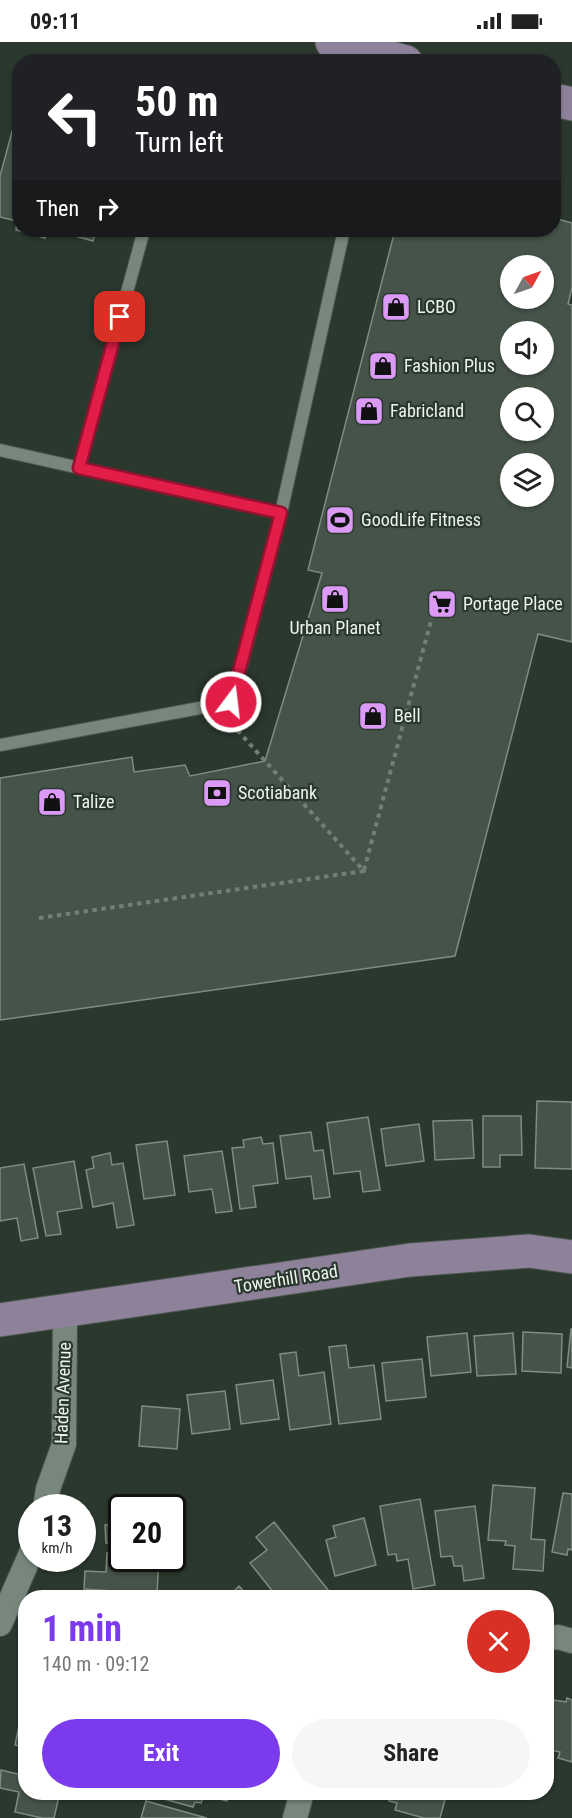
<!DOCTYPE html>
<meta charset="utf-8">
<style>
:root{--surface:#fff;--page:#f6f6f6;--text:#222;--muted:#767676;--accent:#7c3aed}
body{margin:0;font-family:"Roboto Condensed",sans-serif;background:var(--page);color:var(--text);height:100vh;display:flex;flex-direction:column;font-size:22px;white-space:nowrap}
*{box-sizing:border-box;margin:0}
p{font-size:20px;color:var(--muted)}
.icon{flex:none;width:33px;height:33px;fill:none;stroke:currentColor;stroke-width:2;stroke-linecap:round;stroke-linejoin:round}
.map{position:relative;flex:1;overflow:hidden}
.sheet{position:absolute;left:18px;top:1548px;width:536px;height:210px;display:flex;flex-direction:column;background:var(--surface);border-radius:24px;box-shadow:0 2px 4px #0004}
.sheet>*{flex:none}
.banner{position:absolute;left:12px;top:12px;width:549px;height:183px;border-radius:24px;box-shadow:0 2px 4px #0004;background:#202124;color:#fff;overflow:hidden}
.needle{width:39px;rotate:50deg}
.buttons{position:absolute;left:500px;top:213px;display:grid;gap:12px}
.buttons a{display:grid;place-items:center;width:54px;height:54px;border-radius:50%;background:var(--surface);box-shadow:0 2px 4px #0004;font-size:30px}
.speed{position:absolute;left:18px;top:1452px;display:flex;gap:12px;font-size:30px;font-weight:700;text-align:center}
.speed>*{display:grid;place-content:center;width:78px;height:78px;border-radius:50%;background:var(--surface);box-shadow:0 2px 4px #0004;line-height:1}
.speed small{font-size:15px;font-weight:400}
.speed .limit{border:3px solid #111;border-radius:9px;background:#fff;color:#111}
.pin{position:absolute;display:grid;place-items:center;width:51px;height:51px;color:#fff;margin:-26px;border-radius:12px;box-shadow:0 3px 9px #0006}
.me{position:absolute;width:66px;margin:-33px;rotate:15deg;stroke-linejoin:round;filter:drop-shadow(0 0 4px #0008)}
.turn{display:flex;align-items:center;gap:21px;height:126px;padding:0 24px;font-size:27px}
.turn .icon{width:78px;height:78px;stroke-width:2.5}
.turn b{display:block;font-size:42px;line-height:51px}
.then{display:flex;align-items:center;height:57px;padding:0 24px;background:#0003;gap:12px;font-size:22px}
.round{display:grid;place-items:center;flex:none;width:63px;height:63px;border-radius:32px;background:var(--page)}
.overview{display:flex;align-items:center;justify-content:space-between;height:102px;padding:0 24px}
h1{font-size:36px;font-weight:700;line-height:45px;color:var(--accent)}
.button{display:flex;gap:12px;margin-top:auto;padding:12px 24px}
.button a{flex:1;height:69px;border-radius:36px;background:var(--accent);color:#fff;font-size:24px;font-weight:700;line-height:69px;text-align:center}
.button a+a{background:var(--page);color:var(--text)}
.status{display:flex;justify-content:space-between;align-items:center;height:42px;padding:0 30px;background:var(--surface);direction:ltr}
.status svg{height:16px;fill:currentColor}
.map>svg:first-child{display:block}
.building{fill:#465349;stroke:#7e8c81;stroke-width:1.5;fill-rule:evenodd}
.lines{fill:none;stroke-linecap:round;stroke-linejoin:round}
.lane-casing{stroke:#4b564e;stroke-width:14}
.street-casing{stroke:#4b564e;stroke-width:26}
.secondary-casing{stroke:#4b564e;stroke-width:35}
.path{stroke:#737f76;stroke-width:4;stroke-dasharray:4.5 4.5;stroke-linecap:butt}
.lane{stroke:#78877b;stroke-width:12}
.street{stroke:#78877b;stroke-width:24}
.secondary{stroke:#8e819a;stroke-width:33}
.route-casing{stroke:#92132f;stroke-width:15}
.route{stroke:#e11d48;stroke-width:10}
.labels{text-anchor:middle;stroke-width:4.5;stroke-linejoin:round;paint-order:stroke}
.poi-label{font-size:18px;fill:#ecf4ee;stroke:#2b382e;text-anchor:start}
.street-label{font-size:18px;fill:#ecf4ee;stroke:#2b382e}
</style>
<div class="status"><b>09:11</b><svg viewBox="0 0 49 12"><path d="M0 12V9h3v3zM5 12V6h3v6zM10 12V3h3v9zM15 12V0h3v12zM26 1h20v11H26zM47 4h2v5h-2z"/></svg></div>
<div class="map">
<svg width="572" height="1776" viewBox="0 0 572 1776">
<rect width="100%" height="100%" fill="#2b382e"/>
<!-- building -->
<path class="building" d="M13,86L20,87V188H48L45,196L16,188L17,179L0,175V134Z
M554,176L572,181V246L568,262L572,263V600L538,592L455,914L0,978V736L132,715L134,730L185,723L190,734L265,719L322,531L308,528L395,188H554ZM510,224H543V256H510ZM510,290H543V322H510ZM510,356H543V388H510ZM510,422H543V454H510Z
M54,188H96L93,199Z
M537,1059L572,1060V1127L535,1126Z
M483,1074H521L522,1113H500V1125H483Z
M368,1075L380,1148L363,1150L360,1129L334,1132L327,1081Z
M472,1078L474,1116L435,1118L433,1079Z
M419,1082L424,1119L386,1124L381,1087Z
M311,1090L314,1109L323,1108L330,1155L314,1157L311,1134L286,1137L280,1094Z
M261,1095L263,1102L273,1101L278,1141L253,1144L256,1165L240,1167L232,1106L244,1105L243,1098Z
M167,1099L175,1153L144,1157L136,1103Z
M222,1109L232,1169L216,1171L212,1147L189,1150L184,1114Z
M110,1111L112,1123L123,1121L134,1183L117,1186L113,1161L93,1165L86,1128L94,1126L92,1115Z
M74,1119L82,1166L57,1170L61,1192L46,1194L33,1126Z
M24,1122L38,1196L21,1199L17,1176L0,1179V1126Z
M571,1287H572V1326L567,1325Z
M523,1290L562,1292L561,1331L522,1329Z
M467,1291L471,1330L431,1334L427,1295Z
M513,1291L516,1332L477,1334L474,1294Z
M346,1303L349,1326L374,1323L381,1377L339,1382L329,1305Z
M296,1310L299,1334L324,1330L331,1382L290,1388L280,1312Z
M422,1317L426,1355L386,1359L382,1321Z
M273,1338L279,1377L241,1382L236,1343Z
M225,1349L230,1387L192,1392L187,1353Z
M142,1364L180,1367L177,1407L139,1404Z
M493,1443L535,1446L531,1497L545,1498L543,1529L513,1527L515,1504L505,1503L506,1499L488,1498Z
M563,1451L572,1452V1508L568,1507L567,1513L552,1510Z
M420,1457L435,1543L413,1547L408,1517L397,1519L396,1512L388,1513L380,1464Z
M176,1459L179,1499H172V1466H125V1462Z
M475,1464L484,1536L464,1539L462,1524H454L452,1514L441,1515L435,1469Z
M364,1476L376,1523L335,1534L326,1498L336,1495L333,1484Z
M274,1480L328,1548L318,1556H278L250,1521L267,1508L256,1495Z
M122,1482V1501H106L105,1483Z
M107,1511L122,1512V1516H159L157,1552L84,1547L85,1529L106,1530Z
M239,1544L250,1556H227Z
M567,1656L572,1658V1720L558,1716L560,1710L546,1707V1689L554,1658L566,1660Z
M19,1684L26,1686V1705L15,1703Z
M1,1728L26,1734V1750H60L54,1776H42L15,1770L19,1750L0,1746Z
M147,1750H229L227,1759L204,1753L201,1761L195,1760L193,1765L146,1752Z
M391,1750H447L440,1776H424L395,1768L397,1761L389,1759Z
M146,1759L192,1772L207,1776H141Z"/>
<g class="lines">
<!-- lane casing -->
<g class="lane-casing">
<path id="lane" d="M0,408L281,471L232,660L0,703
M79,426L144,188
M281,471L344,188"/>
</g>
<!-- street casing -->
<g class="street-casing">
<path id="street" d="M45,1466L48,1447L64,1402L65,1270
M0,1582L32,1509
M546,1597L558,1595L572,1599
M295,1776L302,1750"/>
</g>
<!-- secondary casing -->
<g class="secondary-casing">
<path id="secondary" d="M332,0L406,20
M554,58L572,62
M0,1278L410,1218L529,1209L572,1215"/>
</g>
<!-- path -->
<path class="path" d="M364,828L432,575
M39,876L364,829L230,680"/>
<!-- lane -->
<use href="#lane" class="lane"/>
<!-- street -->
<use href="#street" class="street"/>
<!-- secondary -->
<use href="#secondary" class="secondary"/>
</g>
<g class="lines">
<!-- route casing -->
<g class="route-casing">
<path id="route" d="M120,275L79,426L281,471L231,660"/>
</g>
<!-- route -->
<use href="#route" class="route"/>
</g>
<!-- icons -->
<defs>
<g id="shop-square" transform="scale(1.5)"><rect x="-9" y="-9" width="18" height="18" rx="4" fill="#da9af6" stroke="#2b382e"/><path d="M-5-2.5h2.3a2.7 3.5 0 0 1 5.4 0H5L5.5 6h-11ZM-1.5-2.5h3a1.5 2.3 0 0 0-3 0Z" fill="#111"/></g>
<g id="stadium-square" transform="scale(1.5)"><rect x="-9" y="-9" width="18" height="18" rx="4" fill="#da9af6" stroke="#2b382e"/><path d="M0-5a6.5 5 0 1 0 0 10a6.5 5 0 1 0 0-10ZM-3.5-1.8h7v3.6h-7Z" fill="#111"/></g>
<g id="supermarket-square" transform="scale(1.5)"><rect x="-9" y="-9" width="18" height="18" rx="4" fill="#da9af6" stroke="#2b382e"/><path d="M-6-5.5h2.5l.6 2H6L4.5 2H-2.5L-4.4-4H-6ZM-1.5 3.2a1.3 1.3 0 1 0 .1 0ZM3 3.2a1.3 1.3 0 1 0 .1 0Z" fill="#111"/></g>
<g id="bank-square" transform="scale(1.5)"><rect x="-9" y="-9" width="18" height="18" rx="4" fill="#da9af6" stroke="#2b382e"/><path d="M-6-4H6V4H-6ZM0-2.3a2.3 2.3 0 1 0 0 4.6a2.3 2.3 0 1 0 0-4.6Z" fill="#111"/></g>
</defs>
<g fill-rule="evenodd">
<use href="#shop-square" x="396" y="265"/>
<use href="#shop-square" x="383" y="324"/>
<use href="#shop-square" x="369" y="369"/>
<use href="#stadium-square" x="340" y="478"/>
<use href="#shop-square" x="335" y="557"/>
<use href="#supermarket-square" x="442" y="562"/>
<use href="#shop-square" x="373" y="674"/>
<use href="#bank-square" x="217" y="751"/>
<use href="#shop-square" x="52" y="760"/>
</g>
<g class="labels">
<!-- poi labels -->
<g class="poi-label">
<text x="417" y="271">LCBO</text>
<text x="404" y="330">Fashion Plus</text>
<text x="390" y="375">Fabricland</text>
<text x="361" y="484">GoodLife Fitness</text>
<text x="463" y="568">Portage Place</text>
<text x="335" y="592" text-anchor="middle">Urban Planet</text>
<text x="394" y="680">Bell</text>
<text x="238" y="757">Scotiabank</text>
<text x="73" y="766">Talize</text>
</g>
<!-- street labels -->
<g class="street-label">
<text transform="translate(286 1237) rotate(-9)" y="6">Towerhill Road</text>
<text transform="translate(63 1351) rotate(-88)" y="6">Haden Avenue</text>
</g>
</g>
</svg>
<div class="buttons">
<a><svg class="needle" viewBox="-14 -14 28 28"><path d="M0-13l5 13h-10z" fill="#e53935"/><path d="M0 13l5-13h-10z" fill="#767676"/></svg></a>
<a><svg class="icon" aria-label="sound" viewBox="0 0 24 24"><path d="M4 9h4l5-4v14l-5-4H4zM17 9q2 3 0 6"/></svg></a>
<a><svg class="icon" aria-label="search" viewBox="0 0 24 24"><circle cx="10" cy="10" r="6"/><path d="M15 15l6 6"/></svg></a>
<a><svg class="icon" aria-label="layers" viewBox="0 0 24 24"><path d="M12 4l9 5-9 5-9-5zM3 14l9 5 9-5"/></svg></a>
</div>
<div class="speed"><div>13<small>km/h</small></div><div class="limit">20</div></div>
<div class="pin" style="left:120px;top:275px;background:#d93025"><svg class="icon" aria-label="arrive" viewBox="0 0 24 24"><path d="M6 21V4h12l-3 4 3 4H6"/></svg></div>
<svg class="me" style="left:231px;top:660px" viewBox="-20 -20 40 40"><circle r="17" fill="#e11d48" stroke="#fff" stroke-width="3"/><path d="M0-11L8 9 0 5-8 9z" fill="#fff"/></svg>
<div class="banner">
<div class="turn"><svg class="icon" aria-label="left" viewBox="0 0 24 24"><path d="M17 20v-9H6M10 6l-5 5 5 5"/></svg><div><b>50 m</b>Turn left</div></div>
<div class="then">Then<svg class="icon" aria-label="right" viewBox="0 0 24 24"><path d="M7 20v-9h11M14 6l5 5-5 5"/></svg></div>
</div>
<section class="sheet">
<div class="overview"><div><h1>1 min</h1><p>140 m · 09:12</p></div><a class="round" style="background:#d93025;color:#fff"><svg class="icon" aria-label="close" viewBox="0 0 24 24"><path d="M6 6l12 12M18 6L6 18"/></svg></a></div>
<div class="button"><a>Exit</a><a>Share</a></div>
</section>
</div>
